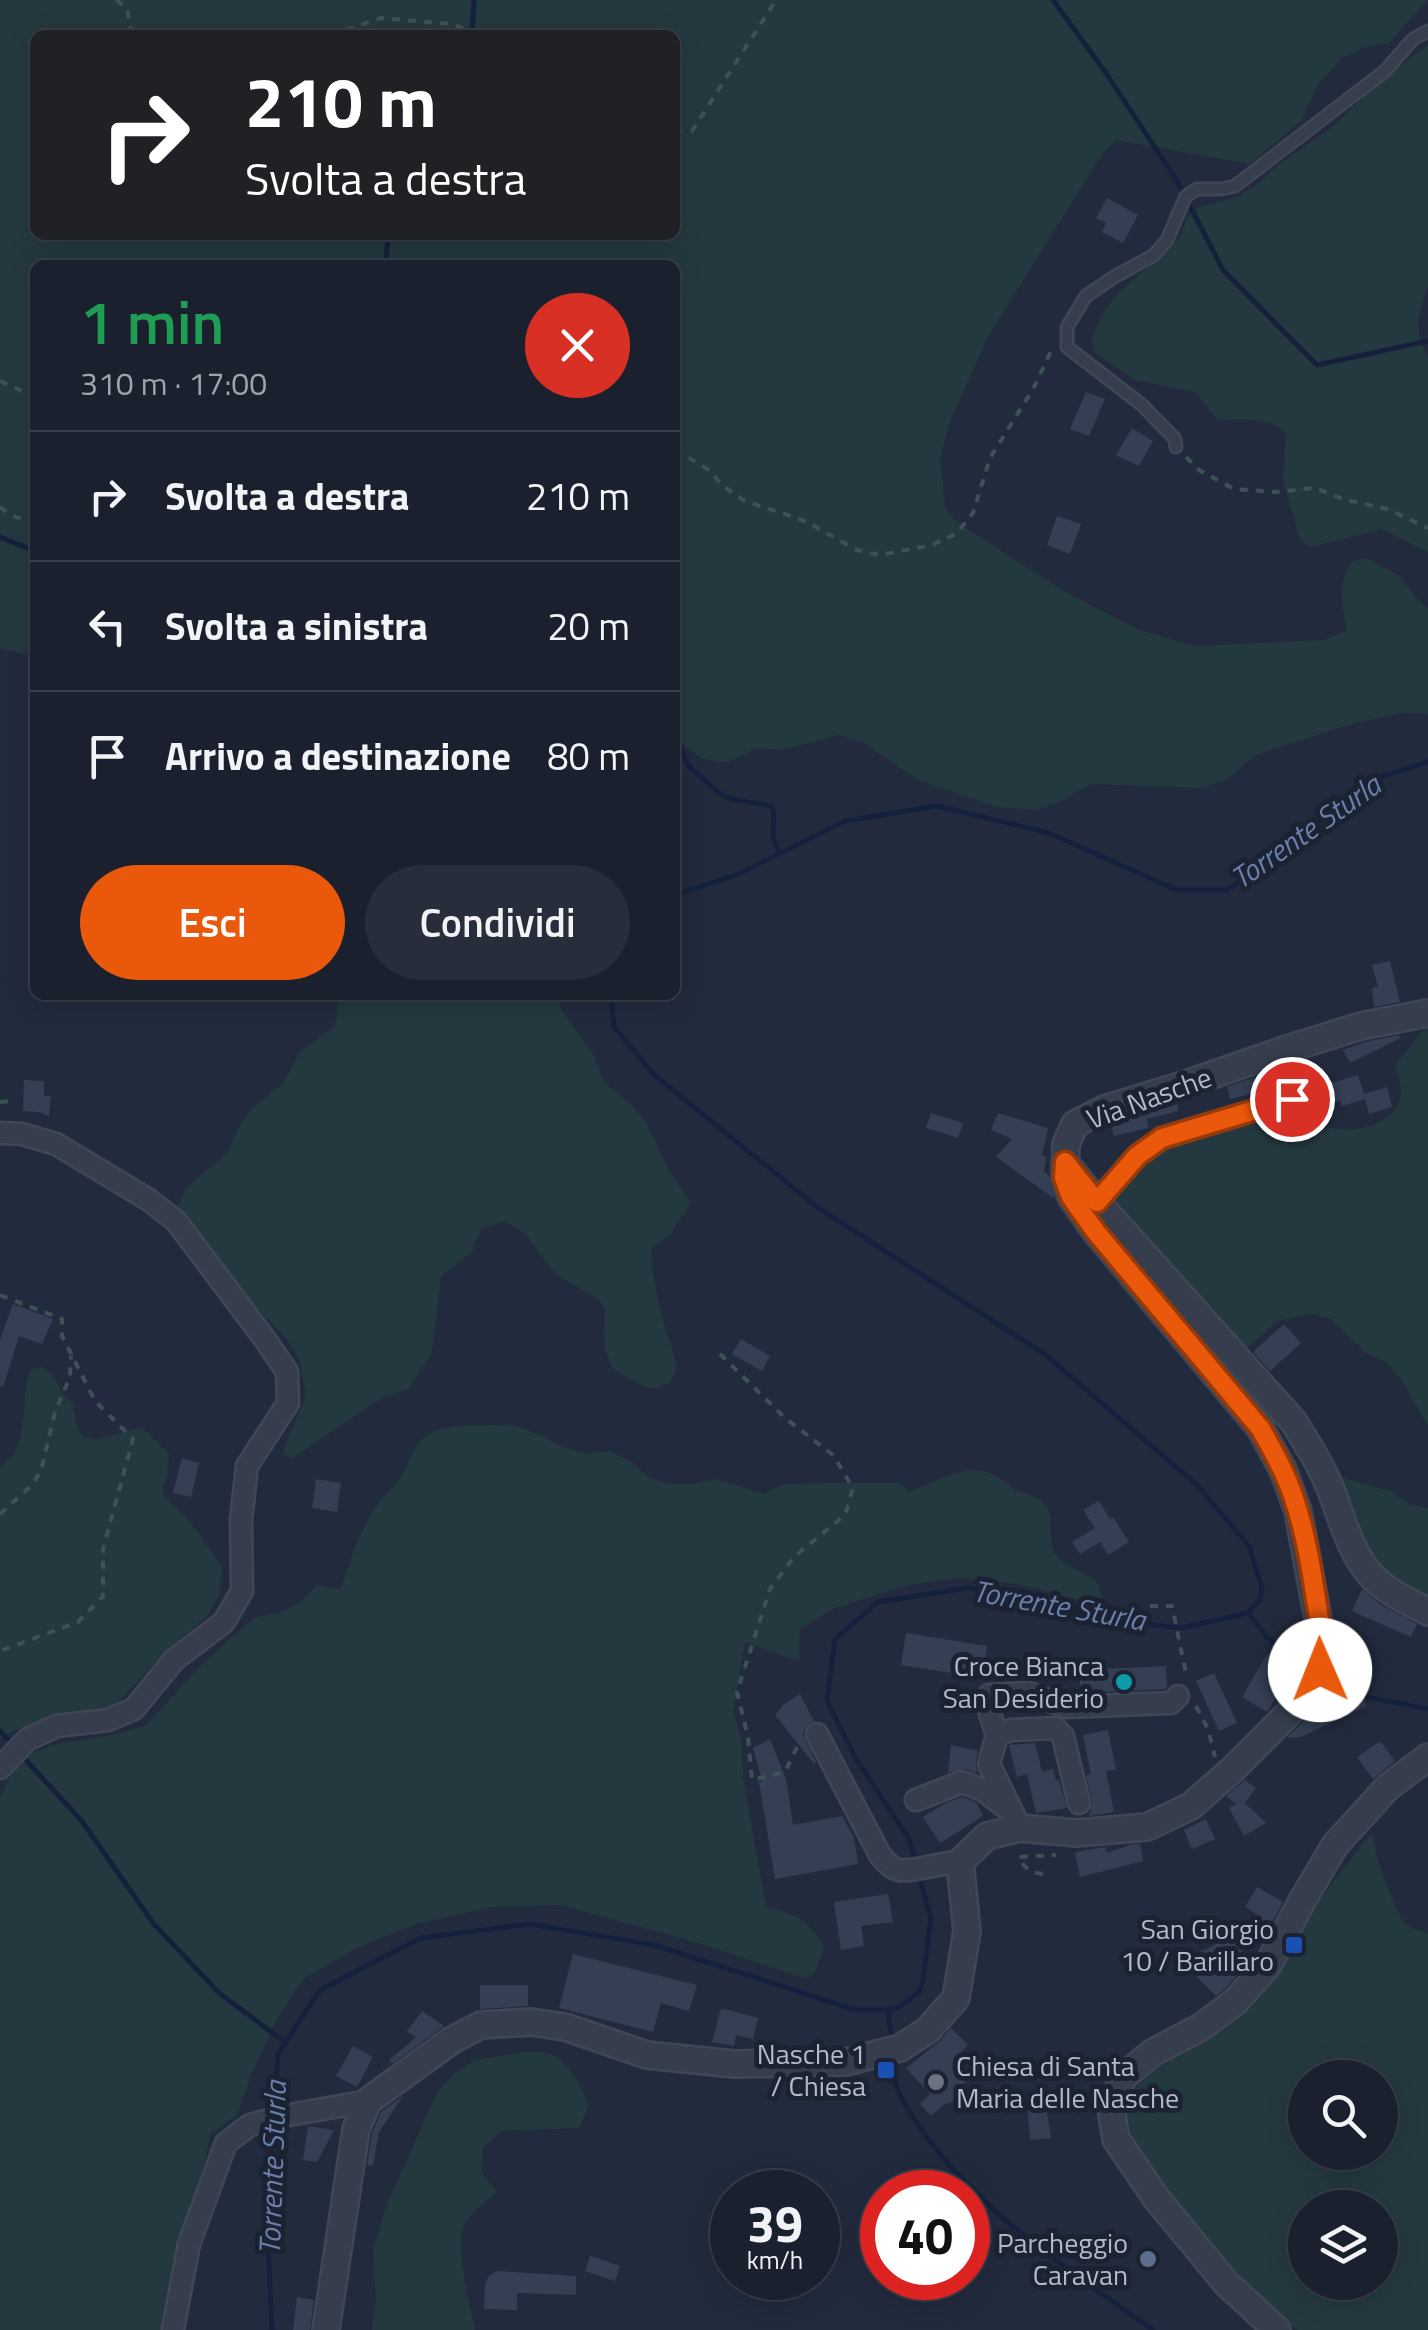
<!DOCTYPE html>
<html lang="it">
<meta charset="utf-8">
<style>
:root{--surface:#1a202e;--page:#272d3a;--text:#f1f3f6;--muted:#9fa3aa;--line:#383e4a;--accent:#ea580c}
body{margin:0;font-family:"Titillium Web",sans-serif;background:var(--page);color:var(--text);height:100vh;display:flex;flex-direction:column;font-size:38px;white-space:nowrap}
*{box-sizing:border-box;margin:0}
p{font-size:32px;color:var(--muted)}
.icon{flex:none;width:55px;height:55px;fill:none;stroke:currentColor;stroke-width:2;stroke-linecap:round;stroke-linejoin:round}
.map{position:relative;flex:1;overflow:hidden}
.panel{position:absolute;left:30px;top:260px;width:650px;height:740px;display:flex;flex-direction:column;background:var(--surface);border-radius:15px;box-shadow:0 5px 25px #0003,0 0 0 2px var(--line)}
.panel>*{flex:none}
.banner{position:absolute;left:30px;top:30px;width:650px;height:210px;border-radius:15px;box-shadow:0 5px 25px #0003,0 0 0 2px var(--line);background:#202124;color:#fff;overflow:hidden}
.fabs{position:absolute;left:1288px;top:2060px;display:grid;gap:20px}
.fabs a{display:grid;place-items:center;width:110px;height:110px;border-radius:50%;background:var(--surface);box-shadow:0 5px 25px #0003,0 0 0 2px var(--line);font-size:50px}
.speed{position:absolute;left:710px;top:2170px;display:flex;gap:20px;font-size:50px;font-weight:700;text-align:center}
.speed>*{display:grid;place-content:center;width:130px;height:130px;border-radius:50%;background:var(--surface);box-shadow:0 5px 25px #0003,0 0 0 2px var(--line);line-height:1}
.speed small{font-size:25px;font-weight:400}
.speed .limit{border:15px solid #d22;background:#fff;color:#111}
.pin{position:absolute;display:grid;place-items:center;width:85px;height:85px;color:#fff;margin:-42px;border:5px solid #fff;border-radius:50%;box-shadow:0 2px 10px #0007}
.me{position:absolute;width:110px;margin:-55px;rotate:359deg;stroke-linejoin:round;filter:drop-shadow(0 0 8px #0008)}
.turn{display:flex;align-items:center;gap:35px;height:210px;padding:0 50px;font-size:45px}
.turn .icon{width:130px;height:130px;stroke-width:2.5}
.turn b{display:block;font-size:70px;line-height:85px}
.round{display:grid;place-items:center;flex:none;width:105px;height:105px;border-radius:52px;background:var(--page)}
.head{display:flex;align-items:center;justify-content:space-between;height:170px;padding:0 50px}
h1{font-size:60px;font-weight:600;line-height:75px;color:#1e9e55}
.button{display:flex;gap:20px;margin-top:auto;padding:20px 50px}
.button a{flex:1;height:115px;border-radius:60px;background:var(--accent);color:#fff;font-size:40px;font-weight:600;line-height:115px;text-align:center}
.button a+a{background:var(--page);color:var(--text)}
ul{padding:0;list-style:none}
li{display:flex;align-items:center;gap:30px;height:130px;padding:0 50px;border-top:2px solid var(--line)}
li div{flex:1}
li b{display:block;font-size:38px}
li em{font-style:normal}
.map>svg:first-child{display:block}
.green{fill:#24393f;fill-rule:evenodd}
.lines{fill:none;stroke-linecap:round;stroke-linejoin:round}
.stream{stroke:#15213c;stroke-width:5}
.building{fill:#343f54}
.service-casing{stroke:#3f4757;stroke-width:15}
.minor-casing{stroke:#3f4757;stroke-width:25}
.tertiary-casing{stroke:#3f4757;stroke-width:30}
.path{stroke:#3d5257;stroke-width:4;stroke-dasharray:8 8;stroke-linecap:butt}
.service{stroke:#363e4e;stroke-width:10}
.minor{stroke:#363e4e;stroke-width:20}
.tertiary{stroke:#363e4e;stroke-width:25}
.route-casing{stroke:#983908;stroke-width:25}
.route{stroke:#ea580c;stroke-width:18}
.culture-dot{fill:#0f9aa8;stroke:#1b2333;stroke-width:4}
.transit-dot{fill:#1a4fb4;stroke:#1b2333;stroke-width:4}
.worship-dot{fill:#6b7280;stroke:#1b2333;stroke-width:4}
.service-dot{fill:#5c6f8a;stroke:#1b2333;stroke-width:4}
.labels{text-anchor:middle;stroke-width:10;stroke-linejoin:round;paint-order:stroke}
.street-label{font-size:28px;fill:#b2b9c9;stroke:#1b2333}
.poi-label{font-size:28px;fill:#b2b9c9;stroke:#1b2333;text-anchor:end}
.water-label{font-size:30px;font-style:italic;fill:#697faa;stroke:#1b2333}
</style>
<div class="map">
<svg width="1428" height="2330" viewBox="0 0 1428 2330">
<rect width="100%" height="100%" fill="#222b3e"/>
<!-- green -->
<path class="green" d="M0,0H1428L1389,43L1364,47L1342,58L1318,84L1301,121L1250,164L1116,140L1102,154L989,335L951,418L940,458L945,507L952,517L963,526L1067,593L1137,629L1193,646L1324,640L1347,631C1343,603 1335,586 1353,561L1366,558L1400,576L1415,597L1428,609V714L1403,713L1355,723L1255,755L1226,780L1202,788L1091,784L1059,802L1036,810L998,807L918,780L863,743L839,735L782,750L757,748L726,763L701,758L681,743H675V265H35V657L0,648ZM675,35V235H35V35Z
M1428,45V286C1419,310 1412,333 1428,356V552L1381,529L1310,547L1300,540L1283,480L1286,432C1268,416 1241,420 1218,420L1195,392L1134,380L1094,352L1092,340L1101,316L1116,296L1180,237L1189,214L1200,207L1237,197L1260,182L1278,165L1331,128L1386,76Z
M338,995H560V1007L595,1058L603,1081L633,1106L648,1126L669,1171L691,1203L671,1233L651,1249L653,1274L660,1311L675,1358L676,1371L670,1382L659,1388H647L613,1369L604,1347L605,1310L599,1300L556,1274L525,1234L505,1221L481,1229L472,1251L441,1277L432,1352L408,1389L383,1397L293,1458L282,1454L306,1396L300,1361L288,1340L245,1296L178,1206L186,1188L228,1152L238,1129L252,1108L282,1085L301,1051L332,1028L337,1018Z
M1428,1024V1426L1402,1380L1386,1362L1365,1352L1331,1319L1310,1313L1278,1321L1245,1350L1111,1194L1119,1185L1164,1148L1290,1109C1304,1115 1320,1126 1335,1129C1360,1134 1404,1120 1401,1088C1401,1081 1397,1072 1395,1065Z
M41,1367L52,1373L63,1394L73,1403L77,1429L85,1437L96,1440L142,1427L169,1454L167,1478L162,1489C169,1507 178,1507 188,1520C200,1535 211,1551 222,1567L219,1595L207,1616L166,1651L113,1707L56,1715L4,1735L0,1739V1468C1,1466 12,1457 13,1456C28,1432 21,1397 30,1371Z
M493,1425L516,1426L540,1435L563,1447L586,1454L609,1451L632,1462L649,1478L670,1484H694L716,1479L763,1494L785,1484L834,1483H898L910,1492C933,1483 967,1461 992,1474C1002,1479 1009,1487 1019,1491C1031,1496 1045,1499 1049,1512C1053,1527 1047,1547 1058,1558C1076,1575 1108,1573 1100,1606L1019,1584L958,1578L908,1585L835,1608L800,1629L799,1661L745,1642L733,1712L741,1738L743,1778L766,1907C797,1915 807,1918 824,1946L817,1969L807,1979L702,1944L561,1905L491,1907L415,1924L353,1950L303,1979L278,2017L252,2073L237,2115L211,2133L164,2330H0V1798L14,1769L32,1753L57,1744L118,1734L147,1725L199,1667L255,1617L279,1613L300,1603L317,1585L341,1589C351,1558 360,1529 379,1502C385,1494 394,1487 400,1479C408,1466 411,1448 424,1438C442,1423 472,1426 493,1425Z
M1335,1476L1390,1491L1411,1505L1428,1508V1600L1388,1576L1362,1541Z
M1372,1832C1377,1865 1389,1896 1405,1925L1428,1934V2330H1297L1259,2296L1180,2209L1133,2144L1126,2108L1137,2087L1155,2070L1251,2008L1281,1968L1320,1899ZM1305,2078H1380V2152H1305ZM1305,2208H1380V2282H1305Z
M523,2052C530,2052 541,2051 548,2053C570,2062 581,2086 589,2105L579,2128L501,2131L483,2148L482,2173L496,2192C488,2200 467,2217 463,2227C455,2250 470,2306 475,2330H372L376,2302L373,2251L387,2204L438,2091L455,2073L475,2060Z"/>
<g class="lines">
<!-- stream -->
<path class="stream" d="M1053,0L1106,73L1177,181L1223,270L1317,365L1428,341
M472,35L474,0
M388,265L386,260L388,235
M0,537L35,551
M675,731L685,760L691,768L719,793L731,799L771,806L774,812L773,837L779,853
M675,895L739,874L845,821L937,806L1049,833L1177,890H1226L1268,866L1289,845L1371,780L1428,762
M611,995L614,1026L652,1073L817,1207L1046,1355L1197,1485L1249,1546L1262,1588L1260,1599L1248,1613L1181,1628L1138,1623L1062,1605L968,1588L878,1602L835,1639L827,1701L856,1759L909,1839L917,1865
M1248,1613L1267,1637L1308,1670
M1321,1679L1352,1694L1428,1709
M0,1731L14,1747
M22,1756L81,1820L153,1923L219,1993L286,2043
M888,2010L892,2042
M893,2058C893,2066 893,2074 895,2081C898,2096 908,2109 916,2122C975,2210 1068,2269 1153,2330
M273,2112L278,2054L320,1990L421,1938L529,1924L654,1945L856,2010H888L899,2007L919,1992L923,1980L931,1918L919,1876
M272,2330L266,2195L272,2123"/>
</g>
<!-- building -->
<path class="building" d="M1107,198L1138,215L1123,243L1102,232L1106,223L1096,218Z
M1086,392L1105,399L1089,436L1070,429Z
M1132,428L1153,441L1139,466L1116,455Z
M1057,516L1081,524L1070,554L1047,545Z
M1390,961L1400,1002L1374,1007L1372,988L1378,987L1372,965Z
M1399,1035L1401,1038L1350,1063L1343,1050L1365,1042Z
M1291,1065L1297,1083L1230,1099L1227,1087Z
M1358,1075L1364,1094L1387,1087L1392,1107L1369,1114L1365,1099L1342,1106L1340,1101L1316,1108L1310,1089Z
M24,1080L44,1081V1096H51L49,1116L40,1112L23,1111Z
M1177,1104L1179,1111L1147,1119L1148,1128L1114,1136L1110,1124Z
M931,1113L963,1123L958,1138L926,1128Z
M998,1113L1048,1128L1042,1155L1046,1157L1044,1171L1049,1176L1055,1199L996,1157L1012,1139L991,1130Z
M13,1304L53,1319L42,1344L19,1336L3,1387L0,1386V1340Z
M1284,1324L1301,1343L1270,1371L1253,1352Z
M741,1339L770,1356L762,1371L732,1354Z
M182,1458L199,1463L191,1497L173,1493Z
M316,1479L341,1483L337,1512L312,1508Z
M1099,1501L1110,1519L1113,1517L1129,1542L1108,1555L1100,1542L1080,1554L1072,1542L1095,1528L1083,1510Z
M1362,1589L1381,1605L1417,1624L1411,1637L1352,1611Z
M906,1633L987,1646L982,1678L901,1665Z
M1267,1654L1294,1669L1267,1712L1242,1697Z
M1166,1666L1167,1687L1165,1689L1081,1693L1079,1670Z
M1214,1673L1237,1723L1219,1731L1196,1681Z
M1359,1690L1367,1706L1301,1737L1287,1738L1313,1712Z
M800,1694L814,1721L806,1726L803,1734L816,1762L814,1764L775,1715L783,1705Z
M1108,1730L1116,1770L1106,1771L1114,1812L1089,1816L1092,1801L1086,1775L1091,1774L1083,1735Z
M770,1739L786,1779L793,1825L842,1816L854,1838L858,1864L775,1879L759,1782L762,1781L753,1748Z
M1380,1741L1395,1761L1373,1779L1357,1757Z
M1035,1743L1042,1772L1053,1769L1056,1781L1059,1780L1067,1808L1036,1813L1027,1774L1017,1777L1009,1745Z
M951,1745L978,1751L976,1762L977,1773L966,1769L948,1773Z
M1245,1780L1256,1788L1245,1803L1266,1823L1244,1836L1229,1808L1236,1804L1226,1796Z
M962,1797L976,1802L983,1816L940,1843L923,1817L946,1803Z
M1206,1819L1215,1839L1192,1849L1184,1830Z
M1133,1844H1140L1143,1861L1080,1877L1075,1852L1105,1847L1107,1853Z
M1257,1887L1283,1902L1270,1926L1253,1917L1255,1913L1245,1907Z
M888,1894L893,1922L861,1926L864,1946L841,1950L834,1902Z
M1229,1938L1250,1960L1225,1989L1216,1996L1181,1961Z
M573,1954L697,1985L689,2011L661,2003L653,2032L559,2008Z
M480,1985H528V2006L480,2009Z
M721,2008L758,2018L753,2039L736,2035L734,2046L712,2042Z
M422,2011L444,2026L392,2064L389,2060L416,2037L407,2031Z
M951,2028L968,2045L953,2060L970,2078L960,2087L962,2093L960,2099L943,2105L931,2116L920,2104L930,2094L906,2068L940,2041Z
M353,2046L373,2057L357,2087L336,2076Z
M403,2096L379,2132L373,2166L367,2165L372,2133L381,2112Z
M1045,2098L1051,2138L1030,2140L1027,2099Z
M308,2126L334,2130L317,2162L303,2160Z
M590,2256L620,2266L615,2281L585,2271Z
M497,2271L576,2276V2295L517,2293V2310L484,2309L485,2283L489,2276Z
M297,2297L314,2300L310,2330H293Z"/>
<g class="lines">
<!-- service casing -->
<g class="service-casing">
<path id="service" d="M1176,447L1175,439L1142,405L1067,347V327L1086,296L1114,277L1154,255L1167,240L1186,196L1197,189H1221L1235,186L1385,71L1413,39L1428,31"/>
</g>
<!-- minor casing -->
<g class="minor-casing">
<path id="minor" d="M0,1133L22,1134L56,1144L149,1200L176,1221L267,1342L287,1372L288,1403L247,1466L241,1520L242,1591L224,1622L174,1660L134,1709L108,1720L57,1726L28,1739L0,1768
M1097,1202L1137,1156L1162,1138L1292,1099
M817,1734L880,1855C886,1862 891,1869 900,1870C915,1872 942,1862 960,1862
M997,1735L987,1705L989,1695L1029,1693L1067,1707L1171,1703L1178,1696
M916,1800L962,1782L983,1790L1005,1807
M1020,1828L989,1764L997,1735L1011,1730L1055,1728L1063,1736L1079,1803
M173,2330L189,2244L226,2143L250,2125L284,2116L368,2101"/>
</g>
<!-- tertiary casing -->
<g class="tertiary-casing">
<path id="tertiary" d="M1065,1162L1097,1202L1294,1422C1306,1442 1319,1461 1328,1483C1341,1513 1348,1549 1370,1574C1386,1592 1407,1601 1428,1612
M326,2330L356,2129L368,2101L452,2040L481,2025L531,2022L565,2027L647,2055L734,2064L846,2062L900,2048L928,2030L956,1998L967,1931L960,1862L987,1836L1020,1828L1076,1833L1147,1827L1191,1806L1233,1769L1303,1699L1320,1670L1324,1651L1298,1511L1283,1470L1260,1428L1096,1232L1071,1197L1065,1178L1066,1144L1075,1124L1104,1109L1183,1085L1287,1049L1361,1026L1428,1013
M1277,2330L1227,2284L1156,2198L1116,2139L1111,2109L1123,2077L1152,2053L1201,2027L1236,2001L1268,1965L1302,1901L1335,1845L1388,1787L1428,1757"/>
</g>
<!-- path -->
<path class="path" d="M116,0L127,8L132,35
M331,35L381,18L452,24L480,35
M675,131H692L776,0
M0,381L35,397
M675,449L709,470L723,486L745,501L805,521L857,550L880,555L932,545L956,534L973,513L990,458L1033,389L1053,347
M1186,457L1199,470L1234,489L1275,492L1315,488L1346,500L1387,509L1428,528
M0,507L10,515L35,523
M0,1102L12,1101
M0,1295L62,1319V1336L95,1401L133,1439L103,1549V1596L78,1622L0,1651
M720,1354L785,1418L833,1455L853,1488L845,1515L794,1557L770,1589L737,1692L748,1737L752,1780L785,1772L796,1749L801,1746
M0,1514L31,1486L41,1471L55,1412L70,1377L71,1356
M1150,1606H1172L1187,1678
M1196,1706L1208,1729L1215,1757
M1043,1874C1032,1873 1023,1868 1019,1857L1056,1855"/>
<!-- service -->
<use href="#service" class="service"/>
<!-- minor -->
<use href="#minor" class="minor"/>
<!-- tertiary -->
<use href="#tertiary" class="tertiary"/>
</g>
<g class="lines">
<!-- route casing -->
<g class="route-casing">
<path id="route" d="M1292,1099L1162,1138L1137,1156L1097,1202L1065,1162L1064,1178L1071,1197L1096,1232L1260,1428C1275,1453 1288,1478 1296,1505C1310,1548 1315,1598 1323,1642L1324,1651L1320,1670"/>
</g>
<!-- route -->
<use href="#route" class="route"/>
</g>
<!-- markers -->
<circle class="culture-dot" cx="1124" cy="1682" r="10"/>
<g class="transit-dot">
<rect x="1284" y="1935" width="20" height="20" rx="5"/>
<rect x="876" y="2060" width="20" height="20" rx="5"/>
</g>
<circle class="worship-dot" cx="936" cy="2082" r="10"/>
<circle class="service-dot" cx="1148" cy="2259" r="10"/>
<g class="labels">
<!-- street labels -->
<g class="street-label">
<text transform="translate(1149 1098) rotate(-20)" y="10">Via Nasche</text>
</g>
<!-- poi labels -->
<g class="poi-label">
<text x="1104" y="1676">Croce Bianca<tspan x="1104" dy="32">San Desiderio</tspan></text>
<text x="1274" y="1939">San Giorgio<tspan x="1274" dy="32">10 / Barillaro</tspan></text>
<text x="866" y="2064">Nasche 1<tspan x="866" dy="32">/ Chiesa</tspan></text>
<text x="956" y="2076" text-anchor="start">Chiesa di Santa<tspan x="956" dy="32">Maria delle Nasche</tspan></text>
<text x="1128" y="2253">Parcheggio<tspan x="1128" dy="32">Caravan</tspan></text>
</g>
<!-- water labels -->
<g class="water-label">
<text transform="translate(1306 832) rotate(-35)" y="10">Torrente Sturla</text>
<text transform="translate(1059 1606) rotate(10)" y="10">Torrente Sturla</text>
<text transform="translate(273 2168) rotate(-88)" y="10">Torrente Sturla</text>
</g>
</g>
</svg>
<div class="fabs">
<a><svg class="icon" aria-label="search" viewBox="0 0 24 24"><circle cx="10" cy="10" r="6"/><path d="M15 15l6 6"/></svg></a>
<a><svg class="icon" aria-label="layers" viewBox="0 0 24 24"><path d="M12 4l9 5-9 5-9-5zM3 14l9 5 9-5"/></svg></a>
</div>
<div class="speed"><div>39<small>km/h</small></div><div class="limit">40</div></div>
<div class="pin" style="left:1292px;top:1099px;background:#d93025"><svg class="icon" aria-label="arrive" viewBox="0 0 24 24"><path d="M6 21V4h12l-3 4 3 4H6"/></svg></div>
<svg class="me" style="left:1320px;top:1670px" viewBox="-20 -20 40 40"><circle r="19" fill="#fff"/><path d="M0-13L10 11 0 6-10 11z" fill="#ea580c"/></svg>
<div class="banner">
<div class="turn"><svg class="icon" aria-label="right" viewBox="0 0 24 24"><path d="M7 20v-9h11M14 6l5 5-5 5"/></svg><div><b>210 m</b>Svolta a destra</div></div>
</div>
<section class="panel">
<div class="head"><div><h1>1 min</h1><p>310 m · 17:00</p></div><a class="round" style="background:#d93025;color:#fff"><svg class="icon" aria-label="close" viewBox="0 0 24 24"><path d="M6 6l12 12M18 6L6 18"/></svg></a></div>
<ul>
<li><svg class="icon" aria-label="right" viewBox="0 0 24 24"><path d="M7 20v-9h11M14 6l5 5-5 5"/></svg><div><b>Svolta a destra</b></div><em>210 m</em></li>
<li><svg class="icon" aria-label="left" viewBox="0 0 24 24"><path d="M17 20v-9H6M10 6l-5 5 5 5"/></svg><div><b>Svolta a sinistra</b></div><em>20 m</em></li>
<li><svg class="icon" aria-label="arrive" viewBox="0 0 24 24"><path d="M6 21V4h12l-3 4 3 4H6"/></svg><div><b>Arrivo a destinazione</b></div><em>80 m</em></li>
</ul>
<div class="button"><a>Esci</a><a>Condividi</a></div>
</section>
</div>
